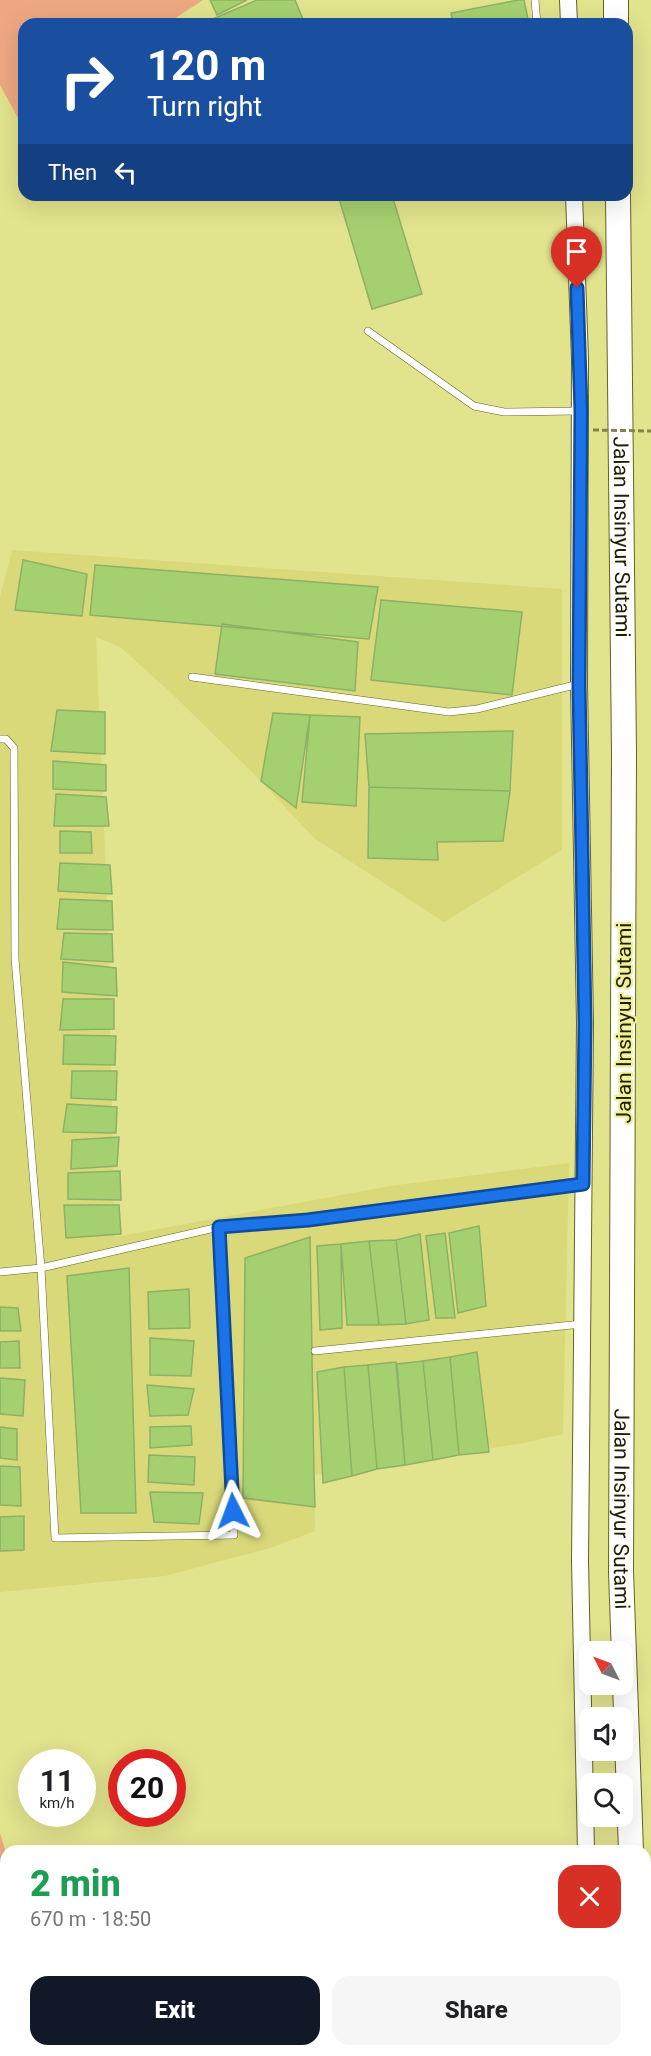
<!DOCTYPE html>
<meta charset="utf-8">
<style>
:root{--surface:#fff;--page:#f6f6f6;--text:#202124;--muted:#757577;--accent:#111827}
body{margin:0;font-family:Roboto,sans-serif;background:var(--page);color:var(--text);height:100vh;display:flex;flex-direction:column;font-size:22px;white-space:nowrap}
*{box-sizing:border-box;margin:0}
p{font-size:20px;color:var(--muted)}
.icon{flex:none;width:33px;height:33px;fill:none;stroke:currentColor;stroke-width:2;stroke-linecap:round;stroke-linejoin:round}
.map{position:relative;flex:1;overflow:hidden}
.panel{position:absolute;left:0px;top:1845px;width:651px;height:212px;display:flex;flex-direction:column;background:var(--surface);border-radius:18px 18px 0 0;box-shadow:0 6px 24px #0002}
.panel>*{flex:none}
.hud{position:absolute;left:18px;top:18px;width:615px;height:183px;border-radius:18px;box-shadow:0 6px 24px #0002;background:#1a4fa0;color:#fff;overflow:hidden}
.needle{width:39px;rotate:312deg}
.fabs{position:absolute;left:579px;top:1641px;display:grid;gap:12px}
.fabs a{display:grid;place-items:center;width:54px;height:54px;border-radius:12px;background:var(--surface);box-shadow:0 6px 24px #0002;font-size:30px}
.speed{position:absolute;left:18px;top:1749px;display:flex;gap:12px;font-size:30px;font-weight:700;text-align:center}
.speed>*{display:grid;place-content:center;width:78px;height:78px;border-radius:50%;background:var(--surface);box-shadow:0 6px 24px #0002;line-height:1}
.speed small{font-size:15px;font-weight:400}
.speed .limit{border:9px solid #d22;background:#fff;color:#111}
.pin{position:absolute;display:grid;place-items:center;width:51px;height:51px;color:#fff;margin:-62px -26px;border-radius:50% 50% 50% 0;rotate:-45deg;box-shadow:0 0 6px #0007}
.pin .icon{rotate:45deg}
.me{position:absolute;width:66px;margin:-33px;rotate:357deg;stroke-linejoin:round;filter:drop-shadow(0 0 4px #0008)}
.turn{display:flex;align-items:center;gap:21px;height:126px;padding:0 30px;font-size:27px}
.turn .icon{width:78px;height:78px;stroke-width:2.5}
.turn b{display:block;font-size:42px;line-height:51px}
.then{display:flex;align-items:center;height:57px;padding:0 30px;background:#0003;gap:12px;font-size:22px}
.round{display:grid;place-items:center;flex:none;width:63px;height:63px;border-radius:18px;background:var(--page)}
.summary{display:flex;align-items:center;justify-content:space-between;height:102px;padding:0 30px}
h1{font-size:36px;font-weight:800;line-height:45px;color:#1e9e55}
.primary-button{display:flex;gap:12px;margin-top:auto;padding:12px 30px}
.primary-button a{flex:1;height:69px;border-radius:18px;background:var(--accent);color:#fff;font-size:24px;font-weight:800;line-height:69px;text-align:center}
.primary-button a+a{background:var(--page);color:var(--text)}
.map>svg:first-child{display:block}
.built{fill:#d9d97a}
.green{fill:#eda783}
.building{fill:#a5d06f;stroke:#8eb065;stroke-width:1.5}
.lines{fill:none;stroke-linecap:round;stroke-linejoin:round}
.service-casing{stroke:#646422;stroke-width:8}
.tertiary-casing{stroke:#646422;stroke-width:18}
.motorway-casing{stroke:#646422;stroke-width:26}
.service{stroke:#fff;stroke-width:7}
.tertiary{stroke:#fff;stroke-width:16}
.motorway{stroke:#fff;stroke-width:24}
.path-bridge{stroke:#84844a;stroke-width:3;stroke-dasharray:6 3;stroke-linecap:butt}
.route-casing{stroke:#114b97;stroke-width:15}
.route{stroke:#1a73e8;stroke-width:10}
.labels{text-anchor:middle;stroke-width:4.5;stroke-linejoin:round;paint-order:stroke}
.street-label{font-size:21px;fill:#1e1d00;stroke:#eff09a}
</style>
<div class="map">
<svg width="651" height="2056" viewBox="0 0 651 2056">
<rect width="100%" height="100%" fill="#e2e38d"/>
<!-- built -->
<path class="built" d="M12,550L562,589V850L444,922L314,838L255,775L168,690L120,647L96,637L108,924L115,1237L390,1186L569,1163L563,1434L524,1443L314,1475L315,1531L270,1548L165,1576L0,1592V597Z"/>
<!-- green -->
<path class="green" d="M0,0H203L166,24H24V117L19,120L0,85Z
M0,1833L6,1853V2050H243L245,2056H0Z"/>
<!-- building -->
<path class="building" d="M210,0H247L217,15Z
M257,0H295L305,24H201Z
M518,0H524L529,24H453L451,13Z
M338,195H392L422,294L372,309Z
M23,560L87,574L82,616L15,610Z
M95,565L378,587L369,639L90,615Z
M381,600L522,612L512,695L371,680Z
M222,624L358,642L355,691L215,674Z
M57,710L105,712V754L51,751Z
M273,713L310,715L296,808L261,781Z
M310,715L360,717L356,806L302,802Z
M513,731L510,791L369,787L365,734Z
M53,761L106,765V791L53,789Z
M369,787L510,791L503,841L437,842L438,860L368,858Z
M56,794L106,797L109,826H54Z
M60,831L91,832L92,853H60Z
M60,863L110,865L112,894L58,891Z
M60,899L112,901L113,930L57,929Z
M64,933L112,934L113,962L61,959Z
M63,962L116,968L117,996L62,992Z
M63,999H114V1029L60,1030Z
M64,1035L116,1036L115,1065L63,1064Z
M72,1071H117L116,1100L71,1098Z
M67,1104L117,1107L116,1133L63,1132Z
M119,1137L117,1166L71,1169L72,1140Z
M120,1171L121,1200L68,1199V1173Z
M64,1205H119L121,1234L66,1238Z
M479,1226L486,1306L458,1313L449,1233Z
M445,1233L455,1318H436L426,1236Z
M420,1234L429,1320L406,1324L396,1240Z
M310,1237L314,1475L315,1507L243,1498L245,1258Z
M396,1240L406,1324L379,1325L369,1241Z
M369,1241L379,1325H347L341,1244Z
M341,1244L342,1328L320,1330L317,1246Z
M129,1268L136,1513H81L67,1276Z
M189,1289L190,1328L149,1329L148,1292Z
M0,1307L18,1308L21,1331H0Z
M150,1338L194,1341L191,1376L150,1375Z
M19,1341L20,1368H0V1342Z
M477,1352L489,1452L459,1455L450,1357Z
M450,1357L459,1455L433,1460L423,1361Z
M423,1361L433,1460L405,1465L397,1364Z
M396,1362L405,1465L377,1469L368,1365Z
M368,1365L377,1469L352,1476L344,1367Z
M344,1367L352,1476L323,1483L317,1372Z
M0,1378L25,1380L23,1416L0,1414Z
M147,1385L194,1389L188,1415L150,1416Z
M191,1426L192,1445L150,1448V1427Z
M0,1427L17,1429V1460L0,1458Z
M149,1455L195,1457L194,1485L148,1482Z
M0,1466L20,1467L21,1506L0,1505Z
M150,1492L203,1493L199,1524L154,1522Z
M24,1516V1550L0,1551V1517Z"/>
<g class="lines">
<!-- service casing -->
<g class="service-casing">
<path id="service" d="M535,0L537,24
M368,331L474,406L504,412L578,411
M192,677L449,712L477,709L579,684
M0,739H6L14,748L15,959L41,1268L55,1538L234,1535L219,1227
M0,1272L41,1268L219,1227L308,1220L583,1184
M315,1351L582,1324"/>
</g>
<!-- tertiary casing -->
<g class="tertiary-casing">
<path id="tertiary" d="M568,0L569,24
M574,195L580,359L579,684L585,1023L580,1561L586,1851
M590,2050V2056"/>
</g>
<!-- motorway casing -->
<g class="motorway-casing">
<g id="motorway">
<path d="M616,0V24"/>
<path id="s1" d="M618,195L624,754L621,1572L631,1851"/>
<path d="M641,2050V2056"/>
<path d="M622,2056L623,2050"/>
</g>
</g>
<!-- service -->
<use href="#service" class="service"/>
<!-- tertiary -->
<use href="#tertiary" class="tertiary"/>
<!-- motorway -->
<use href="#motorway" class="motorway"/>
<!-- path-bridge -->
<path class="path-bridge" d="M593,430L651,431"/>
</g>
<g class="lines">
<!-- route casing -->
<g class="route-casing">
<path id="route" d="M233,1511L219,1227L308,1220L583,1184L585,1023L579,684L581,411L577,288"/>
</g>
<!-- route -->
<use href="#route" class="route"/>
</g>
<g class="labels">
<!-- street labels -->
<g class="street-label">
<text dy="7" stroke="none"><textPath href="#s1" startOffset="342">Jalan Insinyur Sutami</textPath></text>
<text transform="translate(624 1023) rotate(-90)" y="7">Jalan Insinyur Sutami</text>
<text dy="7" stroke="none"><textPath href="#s1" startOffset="1314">Jalan Insinyur Sutami</textPath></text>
</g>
</g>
</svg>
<div class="fabs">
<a><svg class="needle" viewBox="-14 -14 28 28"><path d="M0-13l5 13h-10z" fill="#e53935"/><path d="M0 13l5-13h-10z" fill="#757577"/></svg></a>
<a><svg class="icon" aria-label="sound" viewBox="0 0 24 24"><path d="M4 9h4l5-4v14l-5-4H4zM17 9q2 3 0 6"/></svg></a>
<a><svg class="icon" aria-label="search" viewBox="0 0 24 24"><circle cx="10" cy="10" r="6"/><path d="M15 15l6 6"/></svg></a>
</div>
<div class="speed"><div>11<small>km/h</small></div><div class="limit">20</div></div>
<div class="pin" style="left:577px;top:288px;background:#d93025"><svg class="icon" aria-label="arrive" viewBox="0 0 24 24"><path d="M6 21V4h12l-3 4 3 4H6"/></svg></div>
<svg class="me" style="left:233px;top:1511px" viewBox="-20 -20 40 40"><path d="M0-17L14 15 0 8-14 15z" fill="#1a73e8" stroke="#fff" stroke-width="4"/></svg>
<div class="hud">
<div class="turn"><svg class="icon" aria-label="right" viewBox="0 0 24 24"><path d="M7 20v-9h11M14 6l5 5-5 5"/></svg><div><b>120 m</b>Turn right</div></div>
<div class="then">Then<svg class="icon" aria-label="left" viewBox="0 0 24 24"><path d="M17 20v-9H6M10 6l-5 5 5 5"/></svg></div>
</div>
<section class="panel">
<div class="summary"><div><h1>2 min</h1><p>670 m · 18:50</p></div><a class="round" style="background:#d93025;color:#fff"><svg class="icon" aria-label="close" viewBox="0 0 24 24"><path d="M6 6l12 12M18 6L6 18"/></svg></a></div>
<div class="primary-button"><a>Exit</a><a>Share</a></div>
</section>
</div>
